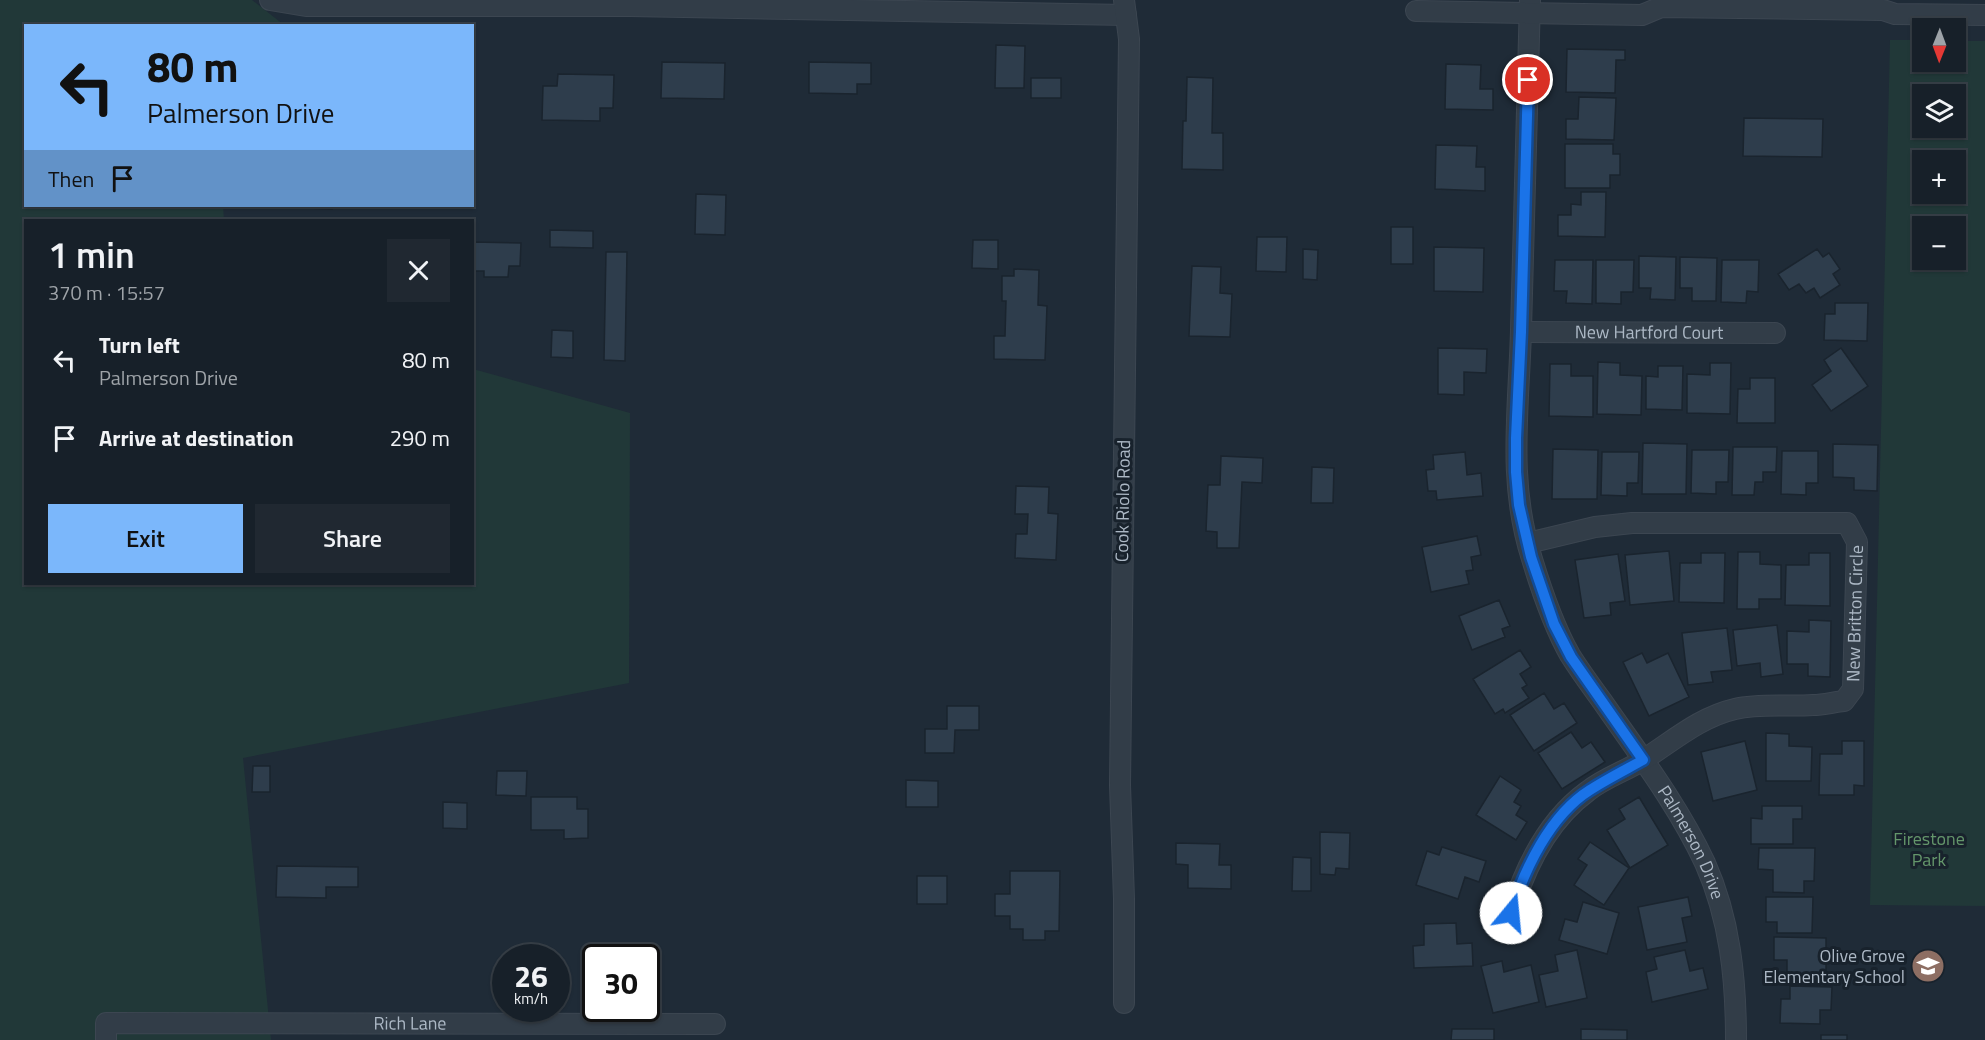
<!DOCTYPE html>
<meta charset="utf-8">
<style>
:root{--surface:#172029;--page:#202831;--text:#f1f3f6;--muted:#9ea3a8;--line:#363e46;--accent:#7bb7fb}
body{margin:0;font-family:"Titillium Web",sans-serif;background:var(--page);color:var(--text);height:100vh;display:flex;flex-direction:column;font-size:22px;white-space:nowrap}
*{box-sizing:border-box;margin:0}
p{font-size:20px;color:var(--muted)}
.icon{flex:none;width:33px;height:33px;fill:none;stroke:currentColor;stroke-width:2;stroke-linecap:round;stroke-linejoin:round}
.map{position:relative;flex:1;overflow:hidden}
.side{position:absolute;left:24px;top:219px;width:450px;height:366px;display:flex;flex-direction:column;background:var(--surface);border-radius:0px;box-shadow:0 2px 4px #0004,0 0 0 2px var(--line)}
.side>*{flex:none}
.top-card{position:absolute;left:24px;top:24px;width:450px;height:183px;border-radius:0px;box-shadow:0 2px 4px #0004,0 0 0 2px var(--line);background:#7bb7fb;color:#111;overflow:hidden}
.needle{width:39px;rotate:181deg}
.buttons{position:absolute;left:1912px;top:18px;display:grid;gap:12px}
.buttons a{display:grid;place-items:center;width:54px;height:54px;border-radius:0px;background:var(--surface);box-shadow:0 2px 4px #0004,0 0 0 2px var(--line);font-size:30px}
.speed{position:absolute;left:492px;top:944px;display:flex;gap:12px;font-size:30px;font-weight:700;text-align:center}
.speed>*{display:grid;place-content:center;width:78px;height:78px;border-radius:50%;background:var(--surface);box-shadow:0 2px 4px #0004,0 0 0 2px var(--line);line-height:1}
.speed small{font-size:15px;font-weight:400}
.speed .limit{border:3px solid #111;border-radius:9px;background:#fff;color:#111}
.pin{position:absolute;display:grid;place-items:center;width:51px;height:51px;color:#fff;margin:-26px;border:3px solid #fff;border-radius:50%;box-shadow:0 2px 6px #0007}
.me{position:absolute;width:66px;margin:-33px;rotate:17deg;stroke-linejoin:round;filter:drop-shadow(0 0 4px #0008)}
.turn{display:flex;align-items:center;gap:21px;height:126px;padding:0 24px;font-size:27px}
.turn .icon{width:78px;height:78px;stroke-width:2.5}
.turn b{display:block;font-size:42px;line-height:51px}
.then{display:flex;align-items:center;height:57px;padding:0 24px;background:#0003;gap:12px;font-size:22px}
.round{display:grid;place-items:center;flex:none;width:63px;height:63px;border-radius:0px;background:var(--page)}
.headline{display:flex;align-items:center;justify-content:space-between;height:102px;padding:0 24px}
h1{font-size:36px;font-weight:600;line-height:45px}
.action{display:flex;gap:12px;margin-top:auto;padding:12px 24px}
.action a{flex:1;height:69px;border-radius:0px;background:var(--accent);color:#111;font-size:24px;font-weight:600;line-height:69px;text-align:center}
.action a+a{background:var(--page);color:var(--text)}
ul{padding:0;list-style:none}
li{display:flex;align-items:center;gap:18px;height:78px;padding:0 24px}
li div{flex:1}
li b{display:block;font-size:22px}
li em{font-style:normal}
.map>svg:first-child{display:block}
.green{fill:#213838;fill-rule:evenodd}
.building{fill:#2e3d4c;stroke:#1a242e;stroke-width:1.5}
.lines{fill:none;stroke-linecap:round;stroke-linejoin:round}
.minor-casing{stroke:#3c4651;stroke-width:22}
.minor{stroke:#323d48;stroke-width:20}
.route-casing{stroke:#114b97;stroke-width:15}
.route{stroke:#1a73e8;stroke-width:10}
.labels{text-anchor:middle;stroke-width:6;stroke-linejoin:round;paint-order:stroke}
.street-label{font-size:18px;fill:#acb8c5;stroke:#18222c}
.park-label{font-size:18px;fill:#64966b;stroke:#18222c}
.poi-label{font-size:18px;fill:#acb8c5;stroke:#18222c;text-anchor:end}
</style>
<div class="map">
<svg width="1985" height="1040" viewBox="0 0 1985 1040">
<rect width="100%" height="100%" fill="#1f2b37"/>
<!-- green -->
<path class="green" d="M0,0H252L284,25L26,26V206H223L224,220H26V584H472L473,369L630,413L629,683L243,758L271,1040H0Z
M1890,40H1923V62H1956V41H1985V906L1870,905ZM1923,94H1956V128H1923ZM1923,160H1956V194H1923ZM1923,226H1956V260H1923Z"/>
<!-- building -->
<path class="building" d="M996,45L1025,46L1024,88H995Z
M1567,49L1625,50V60H1616L1615,93L1566,92Z
M662,62L725,63L724,99L661,98Z
M809,62L871,63V84H857V94L809,93Z
M1446,64L1481,65L1480,89H1493V110L1445,109Z
M558,74L614,75L613,108H600V121L542,120L543,86H557Z
M1187,77L1213,78L1212,133H1223V170L1182,169L1183,121H1186Z
M1031,78H1061V98H1031Z
M1579,97L1616,98L1614,140L1566,139V119H1578Z
M1744,118L1823,119L1822,157L1743,156Z
M1565,144H1613V154H1620V175H1610V188H1565Z
M1436,145L1477,146L1476,167H1485V191L1435,189Z
M1581,192H1606L1605,237L1558,236V215H1571V204L1581,205Z
M696,194L726,195L725,235L695,234Z
M282,206H332V209L282,207Z
M1391,227H1413V264H1391Z
M550,230L593,231V248L550,247Z
M1257,237H1287L1286,272L1256,271Z
M973,240H998V269L972,268Z
M472,242L521,243L520,266H509L508,277H484V271H472Z
M1434,247L1484,248L1483,292L1434,291Z
M1303,249L1318,250L1317,280L1303,279Z
M1817,249L1823,257L1829,253L1840,269L1833,274L1840,285L1820,298L1814,288L1806,293L1799,284L1789,290L1778,274Z
M606,252H627L625,361L604,360Z
M1639,256L1676,257L1675,300L1650,299L1651,288H1639Z
M1680,257L1717,258L1716,301H1692V288H1680Z
M1555,260H1593L1592,304L1566,303L1567,291H1554Z
M1596,260H1634L1633,292H1621V304L1596,303Z
M1722,260H1759L1758,292L1747,291L1746,303L1721,302Z
M1192,266L1221,267L1220,293L1232,294L1230,337L1189,336Z
M1014,269L1039,270L1038,305L1047,306L1045,360L994,359V336H1005L1006,301H1002V276H1014Z
M1835,303H1868L1867,341L1824,340L1825,314H1835Z
M552,330L573,331V358L551,357Z
M1438,348L1487,349L1486,373L1464,372V395L1438,394Z
M1841,348L1868,386L1831,411L1812,385L1831,371L1824,360Z
M1598,362L1620,363V375L1642,376L1641,415L1597,414Z
M1710,363H1731L1730,414L1687,413V374L1710,375Z
M1550,364H1571V376H1593V417L1549,416Z
M1658,366H1683L1682,410L1646,409V376L1658,377Z
M1750,378H1775V423H1737L1738,389H1750Z
M1643,443L1687,444L1686,494H1642Z
M1833,444L1878,445L1877,491L1854,490V478L1833,477Z
M1733,447H1777L1776,472H1763V482H1755L1754,495H1732Z
M1553,449L1598,450L1597,499H1552Z
M1692,450H1729L1728,482H1716V494L1691,493Z
M1782,451H1818V483H1806V495L1781,494Z
M1465,452L1467,475L1481,473L1483,496L1437,500L1436,491H1428L1426,470L1434,469L1433,455Z
M1602,452H1639L1638,483H1627V496L1601,495Z
M1221,456L1263,458L1262,483L1242,482L1239,548H1217V532L1206,531L1208,485H1220Z
M1312,467L1334,468L1333,503H1311Z
M1016,486L1049,487L1048,513L1058,514L1056,560L1015,558L1016,534H1027L1028,514H1015Z
M1477,536L1481,555L1471,557L1473,570L1466,571L1469,584L1431,592L1422,547Z
M1669,551L1674,601L1630,605L1625,555Z
M1738,552H1760V564L1781,565V599H1759V609H1737Z
M1701,553H1725L1724,603L1679,602L1680,563H1701Z
M1809,553H1830V606L1785,605L1786,565H1809Z
M1618,554L1625,601L1610,603L1611,615L1584,618L1575,560Z
M1499,600L1510,626L1502,629L1505,637L1472,650L1459,616Z
M1809,620L1831,621L1830,677L1808,676V664H1787V631L1809,632Z
M1777,625L1783,674L1761,677L1760,663L1737,666L1733,630Z
M1727,628L1732,670L1711,672L1713,682L1688,685L1682,633Z
M1520,650L1531,667L1520,674L1527,685L1522,688L1529,698L1505,713L1503,709L1495,714L1473,679Z
M1642,653L1647,663L1668,653L1689,697L1649,716L1623,662Z
M1544,693L1554,709L1564,703L1577,723L1534,751L1510,715Z
M947,706H979V730H955L954,753H925V729H947Z
M1571,732L1582,748L1591,742L1605,762L1562,789L1538,753Z
M1766,733L1789,734V746L1812,747L1811,781H1766Z
M1745,741L1757,790L1713,801L1701,752Z
M1842,741H1864V786L1854,785V795H1819L1820,754H1842Z
M253,766H270V792H252Z
M497,771H527L526,796L496,795Z
M1500,776L1521,790L1514,802L1521,806L1516,815L1527,822L1516,840L1476,815Z
M906,780L938,781V807H906Z
M531,797H577V809H588V838L564,839V830H531Z
M1639,797L1668,845L1630,868L1607,830L1625,819L1619,809Z
M443,802L467,803V829L443,828Z
M1762,806H1802V819H1793V844H1751V818L1762,819Z
M1320,832L1350,833L1349,869L1336,868L1335,875L1320,874Z
M1590,842L1629,868L1604,905L1574,885L1587,865L1578,859Z
M1176,843L1220,844L1219,865H1231V889L1188,888V865L1176,864Z
M1442,847L1486,861L1479,882L1465,877L1458,899L1416,885L1427,851L1439,855Z
M1759,848H1815L1814,881H1804V893L1773,892V870L1758,869Z
M1293,857L1311,858V891H1292Z
M277,866L358,867V887H326V898L276,897Z
M1010,871H1060L1059,931H1045V940H1023V929H1010V916H995V894H1010Z
M917,876H947V904H917Z
M1688,897L1692,916L1682,918L1687,942L1647,950L1638,907Z
M1766,897H1813L1812,933H1777V922H1766Z
M1583,902L1619,913L1607,954L1559,940L1565,919L1577,922Z
M1456,923L1457,944L1472,943L1473,966L1414,968L1413,946L1424,945V924Z
M1774,937L1826,938V982H1787V960H1774Z
M1577,950L1587,998L1546,1007L1539,975L1558,971L1555,955Z
M1685,950L1690,971L1703,968L1708,989L1652,1002L1646,972L1657,969L1654,957Z
M1502,961L1504,972L1531,965L1539,1002L1493,1013L1481,966Z
M1790,986L1832,987L1831,1010H1820V1024L1780,1023L1781,999H1790Z
M1452,1029H1494V1040H1451Z
M1581,1029L1627,1030V1040H1581Z
M1821,1035H1847V1040H1821Z"/>
<g class="lines">
<!-- minor casing -->
<g class="minor-casing">
<g id="minor">
<path d="M270,0L306,6H630L1126,15"/>
<path d="M1124,0L1129,39L1120,785L1124,899V1003"/>
<path id="s1" d="M1530,0C1528,110 1525,220 1521,330C1519,409 1507,481 1532,559C1542,592 1553,625 1570,655C1580,671 1591,686 1602,701C1638,753 1678,805 1705,863C1730,919 1736,979 1736,1040"/>
<path d="M1416,11L1642,15L1661,7L1883,10L1895,14L1985,15"/>
<path id="s2" d="M1521,332L1775,333"/>
<path id="s3" d="M1511,913C1525,867 1548,820 1588,791C1604,778 1626,771 1643,760C1673,741 1700,717 1735,709C1761,703 1787,707 1813,705C1823,705 1834,702 1844,701L1853,689L1857,542L1847,523H1632L1595,527L1528,543"/>
<path id="s4" d="M106,1040V1023L715,1024"/>
</g>
</g>
<!-- minor -->
<use href="#minor" class="minor"/>
</g>
<g class="lines">
<!-- route casing -->
<g class="route-casing">
<path id="route" d="M1511,913C1524,870 1550,815 1590,790C1607,779 1625,770 1643,760L1571,657L1554,624L1531,557L1519,505L1516,472V438L1521,332L1528,80"/>
</g>
<!-- route -->
<use href="#route" class="route"/>
</g>
<!-- icons -->
<defs>
<g id="school-disc" transform="scale(1.725)"><circle r="9.5" fill="#8d6e63" stroke="#18222c"/><path d="M0-5L7-2L0 1L-7-2ZM-4 1L0 2.5L4 1V4Q0 6-4 4Z" fill="#fff"/></g>
</defs>
<g fill-rule="evenodd">
<use href="#school-disc" x="1928" y="966"/>
</g>
<g class="labels">
<!-- street labels -->
<g class="street-label">
<text dy="6" stroke="none"><textPath href="#s2" startOffset="128">New Hartford Court</textPath></text>
<text transform="translate(1123 501) rotate(-89)" y="6">Cook Riolo Road</text>
<text dy="6" stroke="none"><textPath href="#s3" startOffset="516">New Britton Circle</textPath></text>
<text dy="6" stroke="none"><textPath href="#s1" startOffset="888">Palmerson Drive</textPath></text>
<text dy="6" stroke="none"><textPath href="#s4" startOffset="321">Rich Lane</textPath></text>
</g>
<!-- park labels -->
<g class="park-label">
<text x="1929" y="845">Firestone<tspan x="1929" dy="21">Park</tspan></text>
</g>
<!-- poi labels -->
<g class="poi-label">
<text x="1905" y="962">Olive Grove<tspan x="1905" dy="21">Elementary School</tspan></text>
</g>
</g>
</svg>
<div class="buttons">
<a><svg class="needle" viewBox="-14 -14 28 28"><path d="M0-13l5 13h-10z" fill="#e53935"/><path d="M0 13l5-13h-10z" fill="#9ea3a8"/></svg></a>
<a><svg class="icon" aria-label="layers" viewBox="0 0 24 24"><path d="M12 4l9 5-9 5-9-5zM3 14l9 5 9-5"/></svg></a>
<a>+</a>
<a>−</a>
</div>
<div class="speed"><div>26<small>km/h</small></div><div class="limit">30</div></div>
<div class="pin" style="left:1528px;top:80px;background:#d93025"><svg class="icon" aria-label="arrive" viewBox="0 0 24 24"><path d="M6 21V4h12l-3 4 3 4H6"/></svg></div>
<svg class="me" style="left:1511px;top:913px" viewBox="-20 -20 40 40"><circle r="19" fill="#fff"/><path d="M0-13L10 11 0 6-10 11z" fill="#1a73e8"/></svg>
<div class="top-card">
<div class="turn"><svg class="icon" aria-label="left" viewBox="0 0 24 24"><path d="M17 20v-9H6M10 6l-5 5 5 5"/></svg><div><b>80 m</b>Palmerson Drive</div></div>
<div class="then">Then<svg class="icon" aria-label="arrive" viewBox="0 0 24 24"><path d="M6 21V4h12l-3 4 3 4H6"/></svg></div>
</div>
<section class="side">
<div class="headline"><div><h1>1 min</h1><p>370 m · 15:57</p></div><a class="round"><svg class="icon" aria-label="close" viewBox="0 0 24 24"><path d="M6 6l12 12M18 6L6 18"/></svg></a></div>
<ul>
<li><svg class="icon" aria-label="left" viewBox="0 0 24 24"><path d="M17 20v-9H6M10 6l-5 5 5 5"/></svg><div><b>Turn left</b><p>Palmerson Drive</p></div><em>80 m</em></li>
<li><svg class="icon" aria-label="arrive" viewBox="0 0 24 24"><path d="M6 21V4h12l-3 4 3 4H6"/></svg><div><b>Arrive at destination</b></div><em>290 m</em></li>
</ul>
<div class="action"><a>Exit</a><a>Share</a></div>
</section>
</div>
